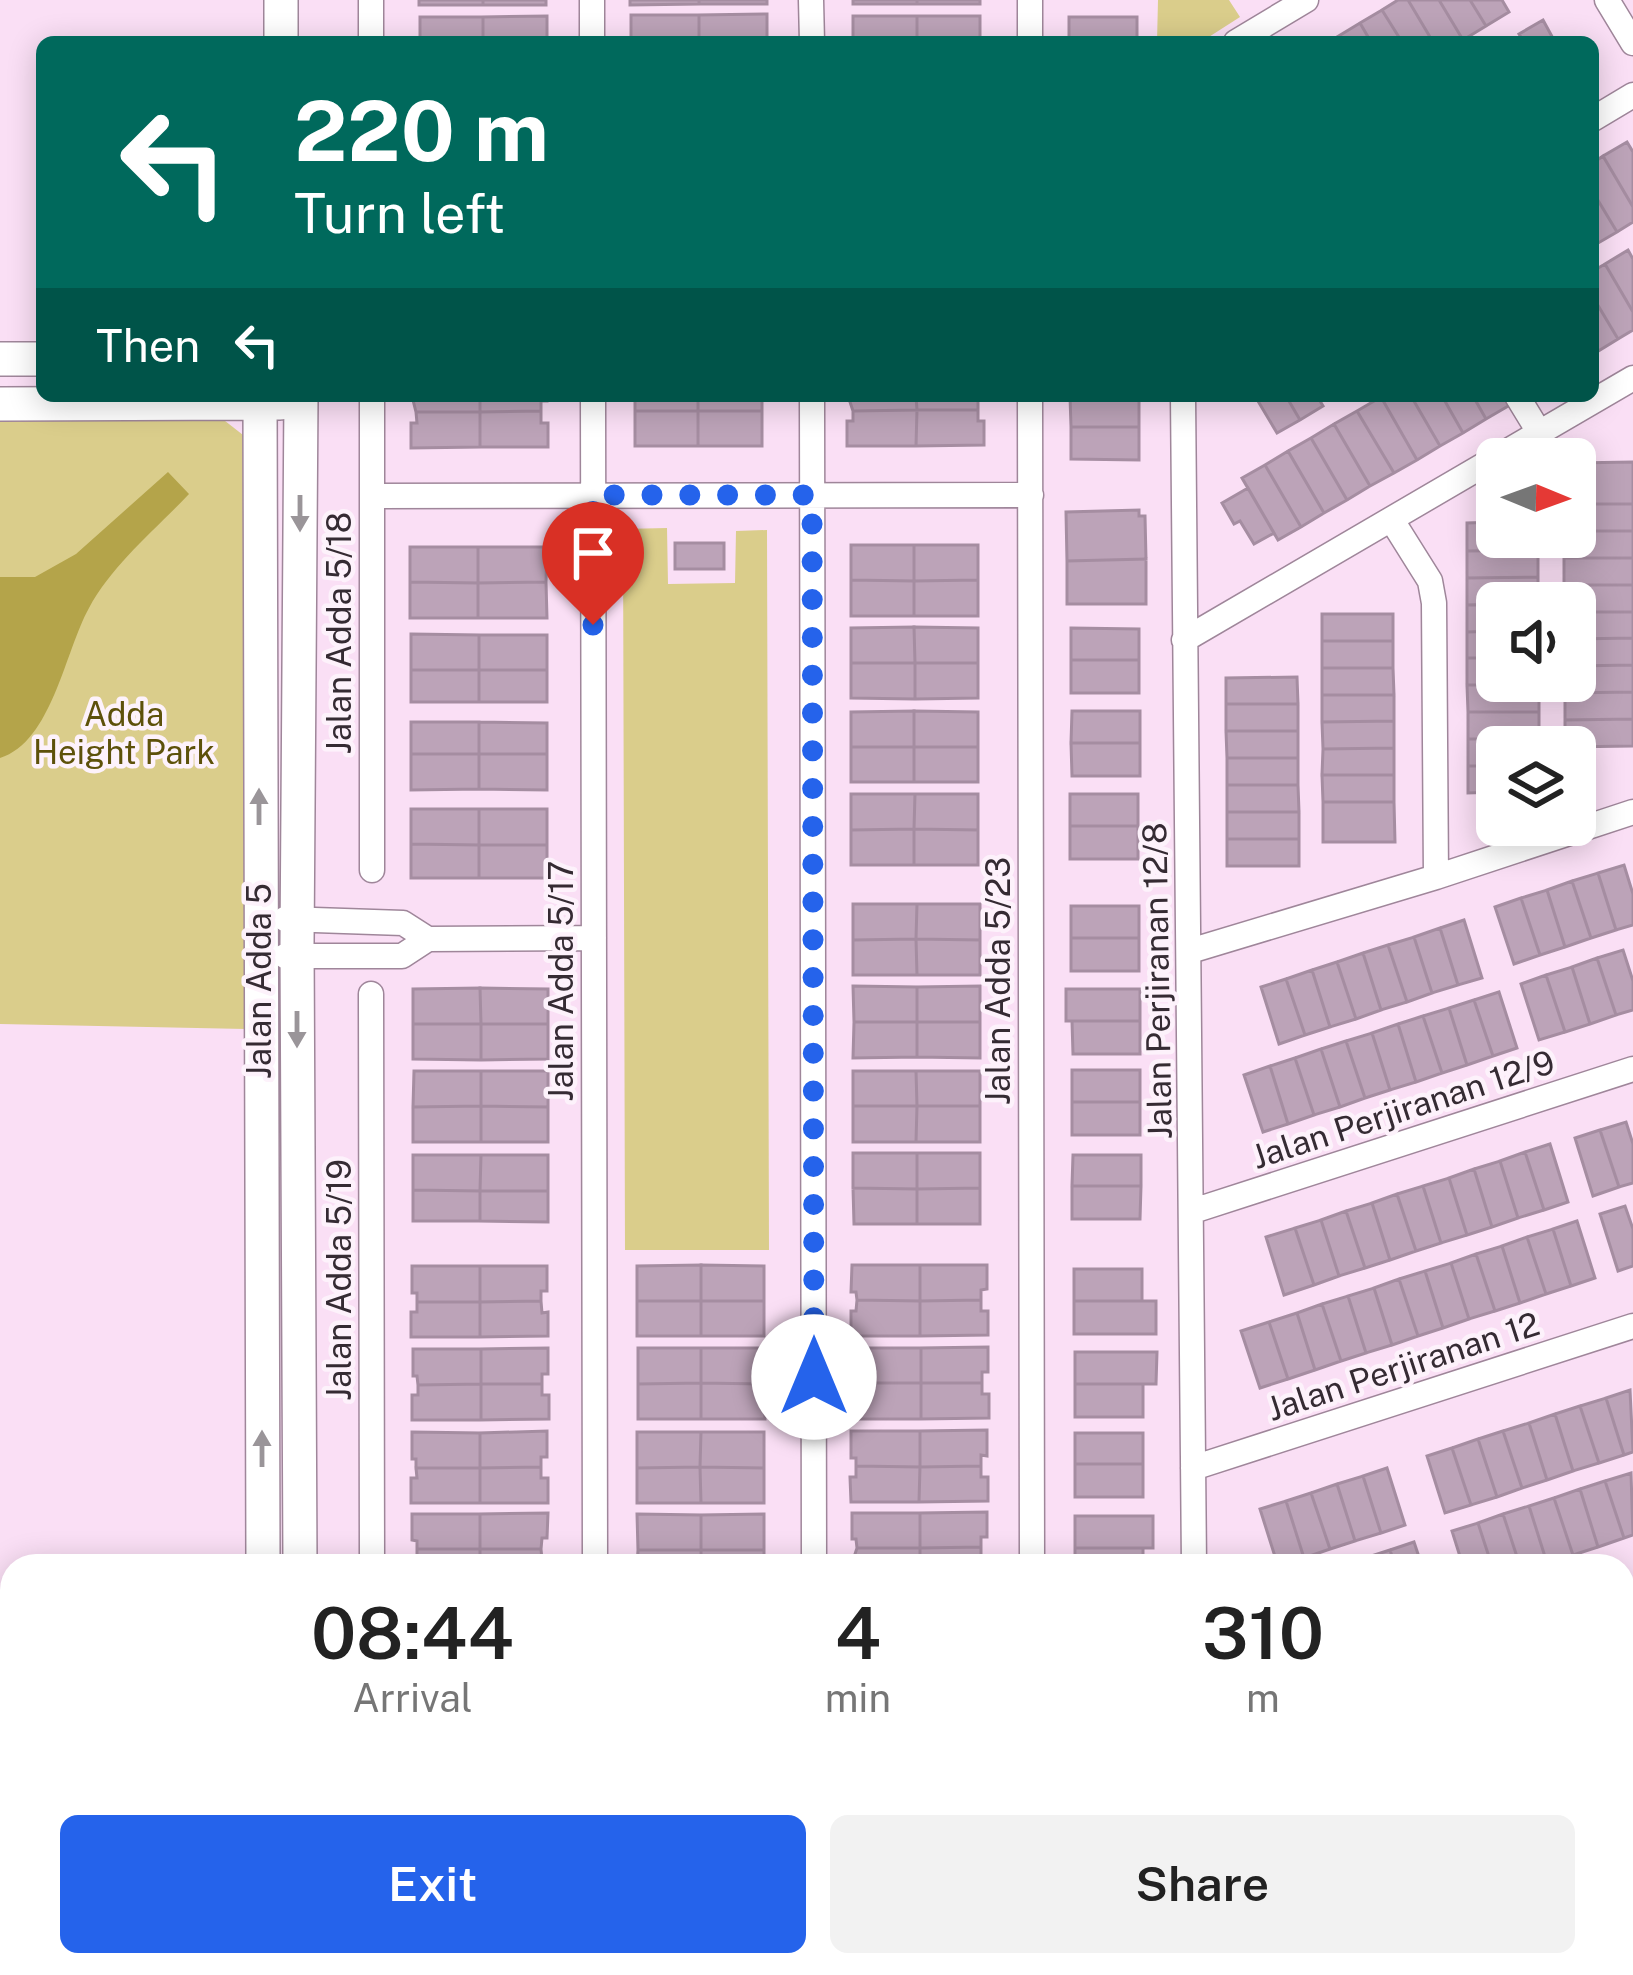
<!DOCTYPE html>
<style>
:root{--surface:#fff;--page:#f2f2f2;--text:#222;--muted:#767676;--accent:#2563eb}
body{margin:0;font-family:"Public Sans",sans-serif;background:var(--page);color:var(--text);height:100vh;display:flex;flex-direction:column;font-size:45px;white-space:nowrap}
*{box-sizing:border-box;margin:0}
p{font-size:39px;color:var(--muted)}
.icon{flex:none;width:66px;height:66px;fill:none;stroke:currentColor;stroke-width:2;stroke-linecap:round;stroke-linejoin:round}
.map{position:relative;flex:1;overflow:hidden}
.panel{position:absolute;left:0px;top:1554px;width:1635px;height:423px;display:flex;flex-direction:column;background:var(--surface);border-radius:36px 36px 0 0;box-shadow:0 6px 30px #0003}
.panel>*{flex:none}
.hud{position:absolute;left:36px;top:36px;width:1563px;height:366px;border-radius:18px;box-shadow:0 6px 30px #0003;background:#00695c;color:#fff;overflow:hidden}
.needle{width:78px;rotate:91deg}
.tools{position:absolute;left:1476px;top:438px;display:grid;gap:24px}
.tools a{display:grid;place-items:center;width:120px;height:120px;border-radius:18px;background:var(--surface);box-shadow:0 6px 30px #0003;font-size:60px}
.pin{position:absolute;display:grid;place-items:center;width:102px;height:102px;color:#fff;margin:-123px -51px;border-radius:50% 50% 50% 0;rotate:-45deg;box-shadow:0 0 12px #0007}
.pin .icon{rotate:45deg}
.me{position:absolute;width:132px;margin:-66px;rotate:0deg;stroke-linejoin:round;filter:drop-shadow(0 0 9px #0008)}
.turn{display:flex;align-items:center;gap:42px;height:252px;padding:0 60px;font-size:54px}
.turn .icon{width:156px;height:156px;stroke-width:2.5}
.turn b{display:block;font-size:84px;line-height:102px}
.then{display:flex;align-items:center;height:114px;padding:0 60px;background:#0003;gap:24px;font-size:45px}
.eta{display:flex;justify-content:space-evenly;align-items:center;height:204px;text-align:center}
.eta b{font-size:72px;font-weight:600;line-height:84px}
.primary-button{display:flex;gap:24px;margin-top:auto;padding:24px 60px}
.primary-button a{flex:1;height:138px;border-radius:18px;background:var(--accent);color:#fff;font-size:48px;font-weight:600;line-height:138px;text-align:center}
.primary-button a+a{background:var(--page);color:var(--text)}
.map>svg:first-child{display:block}
.green{fill:#dacd8b}
.water{fill:#b4a44a}
.building{fill:#bca3b8;stroke:#a58da1;stroke-width:3}
.lines{fill:none;stroke-linecap:round;stroke-linejoin:round}
.street-casing{stroke:#9f869a;stroke-width:27}
.secondary-casing{stroke:#9f869a;stroke-width:36}
.street{stroke:#fff;stroke-width:24}
.secondary{stroke:#fff;stroke-width:33}
.oneway{fill:#9a9599}
.route{stroke:#2563eb;stroke-width:21;stroke-dasharray:0 37.8}
.labels{text-anchor:middle;stroke-width:9;stroke-linejoin:round;paint-order:stroke}
.street-label{font-size:33px;fill:#352b33;stroke:#fdf2fb}
.park-label{font-size:33px;fill:#5d510a;stroke:#fdf2fb}
</style>
<div class="map">
<svg width="1633" height="1975" viewBox="0 0 1633 1975">
<rect width="100%" height="100%" fill="#fadff5"/>
<!-- green -->
<path class="green" d="M1158,0H1229L1240,17L1201,42H1157Z
M220,417L252,442L246,1029L0,1024V420Z
M667,528L668,584L735,583L736,531L767,530L769,1250H625L623,529Z"/>
<!-- water -->
<path class="water" d="M168,472L189,494C156,529 112,565 89,608C65,651 52,742 0,758V577H35L76,554Z"/>
<!-- building -->
<path class="building" d="M419,0H483V5H419Z
M483,0H546V5H483Z
M630,0H699V4L630,5Z
M699,0H767V4H699Z
M853,0H917V4H853Z
M917,0H980V4H917Z
M1398,0H1408L1433,42H1402L1382,10Z
M1408,0H1439L1463,40L1433,42Z
M1439,0H1470L1486,26L1463,40Z
M1470,0H1502L1509,12L1486,26Z
M1382,10L1402,42H1371L1360,23Z
M767,14V40L761,42H699V15Z
M631,15H699V42H631Z
M547,16V42H483V17Z
M853,16H917V42H853Z
M917,16H980V42H917Z
M420,17H483V42H420Z
M1069,17H1137V42H1069Z
M1543,20L1555,42H1524L1519,34Z
M1360,23L1371,42H1340L1337,37Z
M1627,142L1633,152V207L1603,156Z
M1603,156L1633,207V222L1617,232L1593,192V163Z
M1593,192L1617,232L1593,246Z
M1628,250L1633,259V312L1605,264Z
M1605,264L1633,312V330L1618,339L1593,297V271Z
M1593,297L1618,339L1595,353L1593,349Z
M412,396H480V412H416Z
M480,396H547V401H541V411L480,412Z
M635,396H698V411H635Z
M698,396H762V411H698Z
M848,396H916L917,410L853,411Z
M916,396H984V399L978,400V410H917Z
M1070,396H1139V427H1071Z
M1255,396H1286L1300,420L1277,433Z
M1286,396H1317L1323,406L1300,420Z
M1411,396H1442L1463,433L1440,446Z
M1411,396L1440,446L1417,460L1381,397Z
M1442,396H1473L1486,419L1463,433Z
M1473,396H1505L1510,405L1486,419Z
M1381,397L1417,460L1394,473L1357,411Z
M917,410L916,446H847V421H853V411Z
M917,410H978V421H984V445L916,446Z
M541,411V423H548V447H480V412Z
M635,411H698V446H635Z
M698,411H762V446H698Z
M1357,411L1394,473L1370,486L1334,424Z
M416,412H480V447L411,448V423H417Z
M1334,424L1370,486L1347,500L1311,438Z
M1071,427H1139V460L1071,459Z
M1311,438L1347,500L1324,513L1288,451Z
M1288,451L1324,513L1301,527L1265,465Z
M1633,462V504H1575V463Z
M1265,465L1301,527L1278,540L1242,478Z
M1248,488L1274,533L1254,544L1240,521L1234,524L1222,503Z
M1575,504H1633V531H1575Z
M1139,510V516H1145L1146,559L1067,561L1066,512Z
M1497,522V537H1538V550L1467,551V523Z
M1575,531H1633V558H1564V537H1575Z
M675,543H724V569H675Z
M851,545H914V581L851,580Z
M914,545H978V580L914,581Z
M410,547H478V583L410,582Z
M478,547H547L546,582L478,583Z
M1538,550V577L1467,578V551Z
M1564,558H1633V585H1564Z
M1146,559V604H1067V561Z
M1538,577V603L1467,605V578Z
M851,580L914,581V616H851Z
M978,580V616H914V581Z
M410,582L478,583V618H410Z
M546,582L547,618H478V583Z
M1564,585H1633V612H1575V603H1564Z
M1467,605H1497V631L1467,632Z
M1575,612H1633V638L1575,639Z
M1322,614H1393V641H1322Z
M914,627L915,663H851V628Z
M914,627L978,628V663H915Z
M1071,628L1139,629V660H1071Z
M1497,631V658H1467V632Z
M411,634L479,635V670H411Z
M479,635H547V670H479Z
M1633,638V665L1575,666V639Z
M1322,641H1393V668H1322Z
M1467,658H1497V681H1539V685H1467Z
M1071,660H1139V693H1071Z
M851,663H915V699L851,698Z
M915,663H978V698L915,699Z
M1633,665V692L1565,693V681H1575V666Z
M1322,668H1393L1394,695H1322Z
M411,670H479V702H411Z
M479,670H547V702H479Z
M1297,677L1298,704H1226V678Z
M1467,685H1539V712H1468Z
M1633,692V719L1565,720V693Z
M1322,695H1394V721L1322,722Z
M1226,704H1298V731H1226Z
M914,711L978,712V747H914Z
M914,711V747H851V712Z
M1072,711H1140V743H1071Z
M1468,712H1539V739H1468Z
M1633,719V746L1565,747V720Z
M1394,721V748L1323,749L1322,722Z
M411,722H479V754H411Z
M479,722L547,723V754H479Z
M1226,731H1298V758H1227Z
M1468,739H1539V747H1497V766H1468Z
M1071,743H1140V776H1072Z
M851,747H914V782H851Z
M914,747H978V782H914Z
M1394,748V775H1322L1323,749Z
M411,754H479V789L411,790Z
M479,754H547V790L479,789Z
M1227,758H1298V785H1227Z
M1468,766H1497V792L1468,793Z
M1322,775H1394V802H1323Z
M1227,785H1298L1299,812H1227Z
M851,794H915L914,829L851,830Z
M915,794H978V830L914,829Z
M1070,794H1138V826H1070Z
M1323,802H1394L1395,842H1323Z
M411,809H479V845L411,844Z
M479,809H547V845H479Z
M1227,812H1299V839H1227Z
M1070,826H1138V859H1070Z
M914,829L978,830V865H914Z
M914,829V865H851V830Z
M1227,839H1299V866H1227Z
M411,844L479,845V878H411Z
M479,845H547V878H479Z
M1624,865L1633,894V925L1616,930L1598,873Z
M1598,873L1616,930L1591,938L1572,881Z
M1572,881L1591,938L1565,947L1547,890Z
M1547,890L1565,947L1540,955L1521,898Z
M1521,898L1540,955L1514,964L1495,907Z
M853,904H917L916,939L853,940Z
M917,904H980V940L916,939Z
M1071,906H1139V938H1071Z
M1464,920L1482,978L1458,985L1440,928Z
M1440,928L1458,985L1432,993L1414,937Z
M1414,937L1432,993L1407,1002L1388,945Z
M1071,938H1139V971H1071Z
M916,939L917,975H853V940Z
M916,939L980,940V975H917Z
M1388,945L1407,1002L1381,1010L1363,953Z
M1623,950L1633,981V1010L1616,1015L1597,958Z
M1363,953L1381,1010L1356,1019L1337,962Z
M1597,958L1616,1015L1590,1024L1572,967Z
M1337,962L1356,1019L1330,1027L1312,970Z
M1572,967L1590,1024L1565,1032L1546,975Z
M1312,970L1330,1027L1305,1035L1286,979Z
M1546,975L1565,1032L1539,1040L1521,984Z
M1286,979L1305,1035L1279,1044L1261,987Z
M853,986L917,987V1022H854Z
M980,986V1022H917V987Z
M480,988L548,989V1024H481Z
M480,988L481,1024H413V989Z
M1066,989H1140V1021H1066Z
M1499,992L1517,1048L1493,1056L1474,1000Z
M1474,1000L1493,1056L1467,1065L1449,1008Z
M1449,1008L1467,1065L1442,1073L1423,1016Z
M1423,1016L1442,1073L1416,1082L1398,1024Z
M1072,1021H1140V1054H1073Z
M854,1022H917V1057L853,1058Z
M917,1022H980V1058L917,1057Z
M413,1024H481V1060L413,1059Z
M481,1024H548V1059L481,1060Z
M1398,1024L1416,1082L1390,1090L1372,1033Z
M1372,1033L1390,1090L1365,1098L1346,1041Z
M1346,1041L1365,1098L1340,1107L1321,1049Z
M1321,1049L1340,1107L1314,1115L1295,1058Z
M1295,1058L1314,1115L1288,1124L1270,1066Z
M1270,1066L1288,1124L1263,1132L1244,1075Z
M1072,1070H1140V1102H1072Z
M414,1071H481V1106L413,1107Z
M481,1071H548V1107L481,1106Z
M853,1071H916L917,1106H853Z
M916,1071H980V1106H917Z
M1072,1102H1140V1135H1072Z
M481,1106V1142H413V1107Z
M481,1106L548,1107V1142H481Z
M853,1106H917L916,1142H853Z
M917,1106H980V1142H916Z
M1626,1122L1633,1144V1183L1619,1187L1600,1130Z
M1600,1130L1619,1187L1593,1196L1575,1138Z
M1550,1144L1568,1202L1544,1210L1525,1152Z
M1525,1152L1544,1210L1518,1218L1500,1161Z
M853,1153H917V1189L853,1188Z
M917,1153H980V1188L917,1189Z
M413,1155H481L480,1191L413,1190Z
M481,1155H548V1191H480Z
M1073,1155H1141V1186H1072Z
M1500,1161L1518,1218L1492,1227L1474,1169Z
M1474,1169L1492,1227L1467,1235L1449,1178Z
M1449,1178L1467,1235L1441,1243L1423,1186Z
M1072,1186H1141L1140,1219H1072Z
M1423,1186L1441,1243L1416,1251L1397,1194Z
M853,1188L917,1189V1224H854Z
M980,1188V1224H917V1189Z
M413,1190L480,1191V1221H413Z
M480,1191H548V1222L480,1221Z
M1397,1194L1416,1251L1390,1260L1372,1203Z
M1372,1203L1390,1260L1365,1268L1346,1211Z
M1625,1206L1633,1229V1266L1618,1271L1600,1214Z
M1346,1211L1365,1268L1339,1276L1321,1220Z
M1321,1220L1339,1276L1314,1285L1295,1228Z
M1577,1221L1595,1278L1571,1286L1553,1229Z
M1295,1228L1314,1285L1284,1295L1266,1237Z
M1553,1229L1571,1286L1546,1294L1527,1237Z
M1527,1237L1546,1294L1520,1303L1502,1246Z
M1502,1246L1520,1303L1495,1311L1476,1254Z
M1476,1254L1495,1311L1469,1319L1451,1263Z
M1451,1263L1469,1319L1443,1328L1425,1271Z
M701,1265V1301H637V1266Z
M701,1265L764,1266V1301H701Z
M852,1265H920V1301L857,1300L856,1292H851Z
M920,1265H987V1289L981,1290V1300L920,1301Z
M412,1266H480V1302H417V1293H412Z
M480,1266H547V1291H541V1301L480,1302Z
M1074,1269H1142V1301H1074Z
M1425,1271L1443,1328L1418,1336L1399,1279Z
M1399,1279L1418,1336L1392,1345L1374,1288Z
M1374,1288L1392,1345L1366,1353L1348,1296Z
M1348,1296L1366,1353L1341,1361L1322,1304Z
M857,1300L920,1301V1336H851V1311H856Z
M981,1300V1311H988V1335L920,1336V1301Z
M541,1301L542,1313L548,1312V1336L480,1337V1302Z
M637,1301H701V1336H637Z
M701,1301H764V1336H701Z
M1074,1301H1156V1334H1074Z
M417,1302H480V1337H411V1312H417Z
M1322,1304L1341,1361L1315,1370L1297,1313Z
M1297,1313L1315,1370L1288,1379L1269,1322Z
M1269,1322L1288,1379L1260,1388L1241,1331Z
M988,1347V1372H982V1383H921V1348Z
M548,1348V1374H542V1384H481V1349Z
M638,1348H701V1383L638,1384Z
M701,1348H764V1384L701,1383Z
M853,1348H921V1383H857L858,1375H853Z
M413,1349H481V1384L418,1385L417,1376H413Z
M1075,1352H1157L1156,1384H1075Z
M701,1383V1419H638V1384Z
M701,1383L764,1384L765,1419H701Z
M857,1383H921V1419H852V1394H858Z
M921,1383H982V1394H989V1418L921,1419Z
M481,1384V1420H412V1395H418V1385Z
M481,1384H542V1395H549V1419L481,1420Z
M1075,1384H1143V1417H1075Z
M1630,1390L1633,1452L1624,1455L1606,1398Z
M1606,1398L1624,1455L1599,1463L1580,1406Z
M1580,1406L1599,1463L1573,1471L1555,1414Z
M1555,1414L1573,1471L1547,1480L1529,1423Z
M1529,1423L1547,1480L1522,1488L1503,1431Z
M987,1430V1456L981,1455V1466L920,1467V1431Z
M547,1431V1457H541V1467L480,1468V1433Z
M851,1431H920V1467L856,1466V1458H851Z
M1503,1431L1522,1488L1497,1497L1478,1439Z
M412,1432L480,1433V1468H416V1459H412Z
M637,1432H701L700,1467L637,1468Z
M701,1432H764V1468L700,1467Z
M1075,1433H1143V1464H1075Z
M1478,1439L1497,1497L1471,1505L1452,1448Z
M1452,1448L1471,1505L1445,1513L1427,1456Z
M1075,1464H1143V1497H1075Z
M856,1466L920,1467L919,1502H851L850,1477H856Z
M981,1466V1477H988V1501L919,1502L920,1467Z
M541,1467V1478H548V1503H480V1468Z
M700,1467L701,1503H637V1468Z
M700,1467L764,1468V1503H701Z
M416,1468H480V1503H411V1478H417Z
M1387,1468L1405,1525L1381,1533L1363,1476Z
M1631,1473L1633,1535L1624,1538L1605,1481Z
M1363,1476L1381,1533L1355,1541L1337,1484Z
M1605,1481L1624,1538L1598,1547L1580,1489Z
M1337,1484L1355,1541L1330,1549L1311,1493Z
M1580,1489L1598,1547L1573,1555L1554,1498Z
M1311,1493L1330,1549L1304,1558L1286,1501Z
M1554,1498L1573,1555L1547,1563L1529,1506Z
M1286,1501L1304,1558L1278,1566L1260,1509Z
M1529,1506L1547,1563L1539,1566H1520L1503,1514Z
M987,1512V1537H981V1547L920,1548V1513Z
M548,1513L547,1538H542L541,1549H480V1514Z
M852,1513H920V1548H857L856,1539H852Z
M412,1514H480V1549H417V1541L412,1540Z
M637,1514L701,1515V1550H638Z
M764,1514V1550H701V1515Z
M1503,1514L1520,1566H1492L1478,1523Z
M1075,1516H1153V1548H1075Z
M1478,1523L1492,1566H1463L1452,1531Z
M1414,1542L1422,1566H1395L1390,1550Z
M981,1547V1559H988V1566H920V1548Z
M857,1548H920V1566H851Z
M1075,1548H1143V1566H1075Z
M417,1549H480V1566H411V1560H417Z
M480,1549H541L542,1560H548V1566H480Z
M638,1550H701V1566H637Z
M701,1550H764V1566H701Z
M1390,1550L1395,1566H1367L1365,1558Z
M1633,1641V1704L1623,1674V1644Z
M1633,1725V1788L1631,1789L1623,1764V1728Z
M1633,1896V1959L1631,1960L1623,1934V1900Z
M420,1965H484V1975H420Z
M484,1965H547V1975H484Z
M636,1965H704V1975H636Z
M704,1965H771V1975H704Z
M858,1965H922V1975H858Z
M922,1965H985V1975H922Z
M1077,1965H1145V1975H1077Z
M1423,1965H1436L1439,1975H1410L1409,1970Z
M1436,1965H1464L1467,1975H1439Z
M1464,1965H1492L1495,1975H1467Z
M1492,1965H1520L1523,1975H1495Z
M1520,1965H1547L1550,1975H1523Z"/>
<g class="lines">
<!-- street casing -->
<g class="street-casing">
<path id="street" d="M371,0V42
M592,0V42
M811,0L812,42
M1030,0V42
M1607,0L1633,43
M1236,42L1306,0
M1593,119L1633,95
M372,396V870
M593,396L595,1566
M812,396L814,1566
M1030,396L1032,1566
M1183,396L1194,1566
M1517,396L1539,432
M372,496L1031,495
M1393,522L1430,581L1434,603L1436,877
M1184,640L1633,378
M285,919L403,923L428,939
M428,939L594,938
M1190,951L1436,877L1633,812
M285,956H402L428,939
M371,994L372,1566
M1193,1211L1633,1069
M1193,1468L1633,1326
M1623,1595L1633,1592
M1623,1846L1633,1843
M373,1965V1975
M595,1965V1975
M815,1965V1975
M1033,1965V1975
M1191,1975L1192,1965
M1226,1975L1257,1965"/>
</g>
<!-- secondary casing -->
<g class="secondary-casing">
<path id="secondary" d="M281,0V42
M0,359H42
M260,396L263,1566
M0,404L280,403
M300,1566L297,944L301,396
M265,1965L266,1975
M302,1965V1975"/>
</g>
<!-- street -->
<use href="#street" class="street"/>
<!-- secondary -->
<use href="#secondary" class="secondary"/>
</g>
<!-- one-way arrows -->
<defs><path id="oneway-solid" d="M-6-.8H1V-3.2L6.5 0L1 3.2V.8H-6Z" transform="scale(3)"/></defs>
<g class="oneway">
<use href="#oneway-solid" transform="translate(300 513) rotate(90)"/>
<use href="#oneway-solid" transform="translate(259 807) rotate(-90)"/>
<use href="#oneway-solid" transform="translate(297 1029) rotate(90)"/>
<use href="#oneway-solid" transform="translate(262 1449) rotate(-90)"/>
</g>
<g class="lines">
<!-- route -->
<path class="route" d="M593,625V495H812L814,1377"/>
</g>
<g class="labels">
<!-- street labels -->
<g class="street-label">
<text transform="translate(339 633) rotate(-90)" y="12">Jalan Adda 5/18</text>
<text transform="translate(259 981) rotate(-90)" y="12">Jalan Adda 5</text>
<text transform="translate(561 981) rotate(-90)" y="12">Jalan Adda 5/17</text>
<text transform="translate(998 981) rotate(-90)" y="12">Jalan Adda 5/23</text>
<text transform="translate(1157 981) rotate(-91)" y="12">Jalan Perjiranan 12/8</text>
<text transform="translate(1403 1109) rotate(-18)" y="12">Jalan Perjiranan 12/9</text>
<text transform="translate(339 1280) rotate(-90)" y="12">Jalan Adda 5/19</text>
<text transform="translate(1403 1366) rotate(-18)" y="12">Jalan Perjiranan 12</text>
</g>
<!-- park labels -->
<g class="park-label">
<text x="124" y="726">Adda<tspan x="124" dy="38">Height Park</tspan></text>
</g>
</g>
</svg>
<div class="tools">
<a><svg class="needle" viewBox="-14 -14 28 28"><path d="M0-13l5 13h-10z" fill="#e53935"/><path d="M0 13l5-13h-10z" fill="#767676"/></svg></a>
<a><svg class="icon" aria-label="sound" viewBox="0 0 24 24"><path d="M4 9h4l5-4v14l-5-4H4zM17 9q2 3 0 6"/></svg></a>
<a><svg class="icon" aria-label="layers" viewBox="0 0 24 24"><path d="M12 4l9 5-9 5-9-5zM3 14l9 5 9-5"/></svg></a>
</div>
<div class="pin" style="left:593px;top:625px;background:#d93025"><svg class="icon" aria-label="arrive" viewBox="0 0 24 24"><path d="M6 21V4h12l-3 4 3 4H6"/></svg></div>
<svg class="me" style="left:814px;top:1377px" viewBox="-20 -20 40 40"><circle r="19" fill="#fff"/><path d="M0-13L10 11 0 6-10 11z" fill="#2563eb"/></svg>
<div class="hud">
<div class="turn"><svg class="icon" aria-label="left" viewBox="0 0 24 24"><path d="M17 20v-9H6M10 6l-5 5 5 5"/></svg><div><b>220 m</b>Turn left</div></div>
<div class="then">Then<svg class="icon" aria-label="left" viewBox="0 0 24 24"><path d="M17 20v-9H6M10 6l-5 5 5 5"/></svg></div>
</div>
<section class="panel">
<div class="eta">
<div><b>08:44</b><p>Arrival</p></div>
<div><b>4</b><p>min</p></div>
<div><b>310</b><p>m</p></div>
</div>
<div class="primary-button"><a>Exit</a><a>Share</a></div>
</section>
</div>
